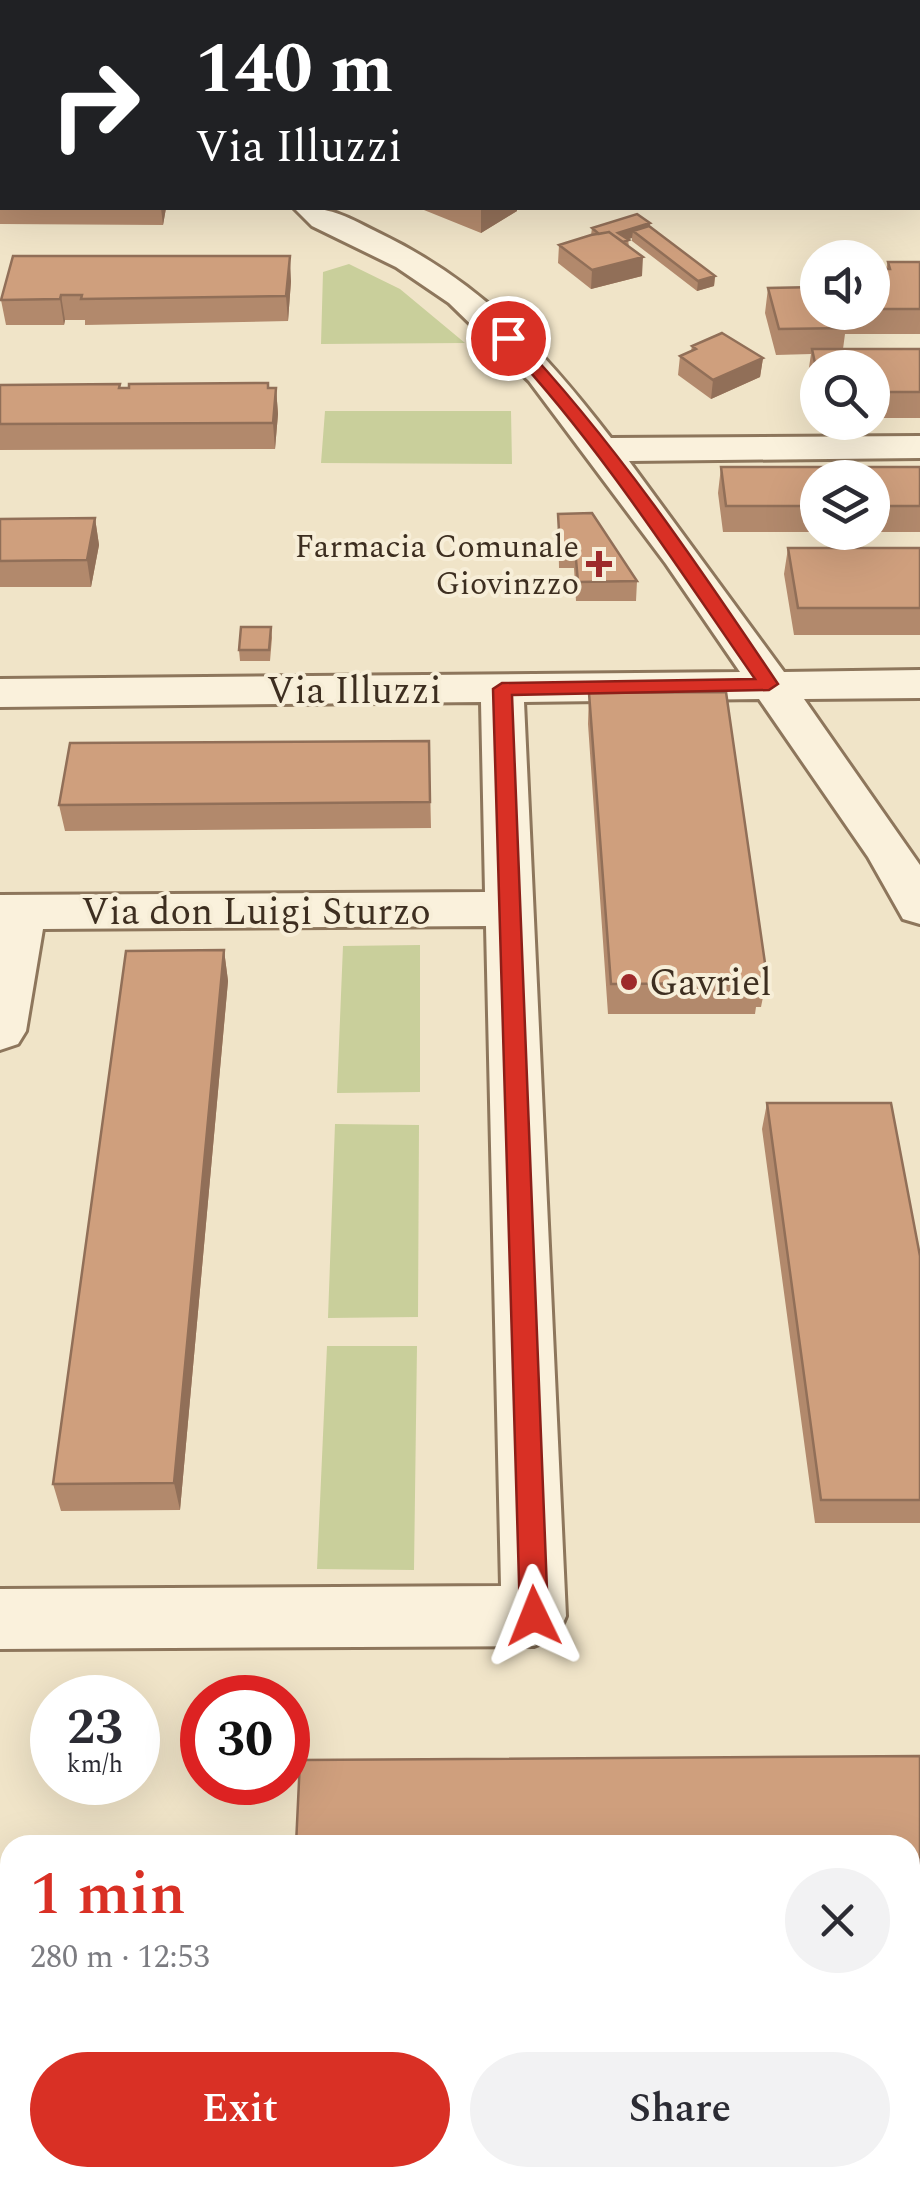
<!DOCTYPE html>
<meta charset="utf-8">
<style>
:root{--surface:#fff;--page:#f2f2f3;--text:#2b2b33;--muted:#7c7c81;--accent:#d93025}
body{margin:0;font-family:Spectral,serif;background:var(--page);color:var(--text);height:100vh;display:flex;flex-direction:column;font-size:38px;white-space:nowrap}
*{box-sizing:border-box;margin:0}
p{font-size:32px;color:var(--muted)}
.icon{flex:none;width:55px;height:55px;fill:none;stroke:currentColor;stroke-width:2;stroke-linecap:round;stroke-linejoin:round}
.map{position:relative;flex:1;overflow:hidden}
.sheet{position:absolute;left:0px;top:1835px;width:920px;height:352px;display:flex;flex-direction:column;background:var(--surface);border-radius:30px 30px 0 0;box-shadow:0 10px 40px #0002}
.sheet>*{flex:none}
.guide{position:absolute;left:0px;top:0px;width:920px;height:210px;box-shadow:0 10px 40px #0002;background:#202124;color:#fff;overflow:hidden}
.tools{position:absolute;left:800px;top:240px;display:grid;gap:20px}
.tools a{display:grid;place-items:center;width:90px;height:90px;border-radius:50%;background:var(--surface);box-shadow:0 10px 40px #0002;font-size:50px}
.speed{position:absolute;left:30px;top:1675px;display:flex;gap:20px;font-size:50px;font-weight:700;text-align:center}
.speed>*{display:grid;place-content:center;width:130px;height:130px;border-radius:50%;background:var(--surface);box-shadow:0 10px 40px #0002;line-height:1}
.speed small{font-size:25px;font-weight:400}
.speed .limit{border:15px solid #d22;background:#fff;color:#111}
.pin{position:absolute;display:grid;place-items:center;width:85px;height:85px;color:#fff;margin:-42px;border:5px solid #fff;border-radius:50%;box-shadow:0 2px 10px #0007}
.me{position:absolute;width:110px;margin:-55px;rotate:358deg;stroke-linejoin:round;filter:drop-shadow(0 0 8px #0008)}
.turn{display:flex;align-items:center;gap:35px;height:210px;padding:0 30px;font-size:45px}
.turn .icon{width:130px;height:130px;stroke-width:2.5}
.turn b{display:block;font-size:70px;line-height:85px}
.round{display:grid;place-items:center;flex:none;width:105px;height:105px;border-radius:52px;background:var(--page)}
.headline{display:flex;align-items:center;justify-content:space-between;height:170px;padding:0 30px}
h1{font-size:60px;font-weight:600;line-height:75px;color:var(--accent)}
.action{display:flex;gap:20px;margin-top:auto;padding:20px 30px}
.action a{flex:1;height:115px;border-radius:60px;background:var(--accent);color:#fff;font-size:40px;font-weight:600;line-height:115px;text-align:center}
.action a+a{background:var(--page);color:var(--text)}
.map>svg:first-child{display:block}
.green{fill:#c9cf9b}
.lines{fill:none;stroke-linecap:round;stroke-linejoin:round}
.street-casing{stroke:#8d765c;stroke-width:6}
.street{fill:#faf1dc;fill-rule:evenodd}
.wall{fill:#b2896c}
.shaded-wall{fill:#916f58}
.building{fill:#cf9f7d;stroke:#916f58;stroke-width:2.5}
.route{fill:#d93025;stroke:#8d1f18;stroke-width:2.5}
.poi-dot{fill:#9e2a2b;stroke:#f7eed8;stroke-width:4}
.labels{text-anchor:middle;stroke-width:8;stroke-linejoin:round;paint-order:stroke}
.far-poi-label{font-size:32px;fill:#3d2e20;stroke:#f7eed8;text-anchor:end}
.street-label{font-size:38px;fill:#3d2e20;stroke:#f7eed8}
.poi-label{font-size:38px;fill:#3d2e20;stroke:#f7eed8;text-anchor:start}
</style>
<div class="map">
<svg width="920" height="2186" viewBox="0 0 920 2186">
<rect width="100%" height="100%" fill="#f0e4c8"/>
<!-- green -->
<path class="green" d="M349,264L400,289L465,343L321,344L323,272Z
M325,411H511L512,464L321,463Z
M420,945V1092L337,1093L343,946Z
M335,1124L419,1125L418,1317L328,1318Z
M327,1346H417L414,1570L317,1569Z"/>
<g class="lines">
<!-- street casing -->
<g class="street-casing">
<path id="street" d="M17,0H46L47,2H19Z
M62,0H91L92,2H64Z
M309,0H339L340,2H311Z
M414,0H447L448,2H416Z
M0,27H2V45H0Z
M294,208C330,206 347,217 379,233C481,282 543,350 611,438L920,436V458L629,461L784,672L920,670V698L804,699L920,865V924L903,919L868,857L759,699L524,702L566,1616L557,1637L534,1646L0,1649V1589L501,1586L486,926L43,929L26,1031L18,1044L0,1050V895L485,892L481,702L0,707V679L740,672L666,564L529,381L449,303L396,267L312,226Z"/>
</g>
<!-- street -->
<use href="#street" class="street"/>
</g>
<!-- wall -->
<path class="wall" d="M0,0L2,2V28H0Z
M110,0H314V2H113Z
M491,0H620V2H498Z
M0,168H2V208H166L163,225L0,224Z
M419,208H517V211L481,233Z
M650,226L715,276L714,286L697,291L632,241V238L628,239L629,247L642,276L591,289L558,263L559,245L591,235L592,228Z
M13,256L291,281L288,321L85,325V320H65L64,325H6L1,300Z
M888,262H920V334H845L843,349H920V418H872V368H818L817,418L808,374L811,354L776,355L765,313L768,288L810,287L812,269H818V312H872V269H886Z
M692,346L763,358L760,377L711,399L678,375L680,356L691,351Z
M0,385L120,388H276L278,414L275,449L0,450Z
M721,467H920V532H872V478H818V532H723L718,493Z
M558,514L637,581L636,601H576L574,568H559Z
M95,518L99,545L91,587H0V519Z
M788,548H920V635H794L784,574Z
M271,627L272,638L270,661H240L239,650Z
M589,693L767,977L761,1007H756L755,1014H608L588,724Z
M429,741L431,828L65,831L59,805Z
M224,950L228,981L180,1510L61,1511L53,1484Z
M767,1103L920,1256V1523H815L762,1129Z
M920,1756V1908H910V1845Z"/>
<!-- shaded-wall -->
<path class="shaded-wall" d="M264,0H314V2H253Z
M607,0H620V2H602Z
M161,208H166L163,225Z
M481,208H517V211L481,233Z
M650,223L649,233L633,231L632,238L617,243L618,233Z
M290,256L291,281L288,321L286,296Z
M643,257L642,276L591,289L592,270Z
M715,276L714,286L697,291L698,281Z
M61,295L65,320L64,325L60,299Z
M763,358L760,377L711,399L713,380Z
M276,388L278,414L275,449L273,423Z
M95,518L99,545L91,587L87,560Z
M224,950L228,981L180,1510L174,1483Z"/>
<!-- building -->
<path class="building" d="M0,0H13L12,2H2V5H0Z
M135,0H264L253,2H138Z
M537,0H607L602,2H543Z
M0,168H2V200H0Z
M637,214L650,223L618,233L629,240L623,242L609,232L599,234L592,228Z
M649,226L715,276L698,281L633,231Z
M609,232L643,257L592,270L559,245L591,235Z
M13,256H290L286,296L81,299L82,295H61L60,299L1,300Z
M888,262H920V309H872V269H890Z
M812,269H818V312H841L846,328L779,329L768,288L817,287Z
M722,333L763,358L713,380L680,356L696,349L692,346Z
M812,349H920V392H872V368H818V377Z
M268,383V388H276L273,423L0,424V385L120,384L119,388H129V384Z
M721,467H920V506H872V478H818V506H726Z
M592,513L637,581L578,582L575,548L560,549L558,514Z
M95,518L87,560L0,561V519Z
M788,548H920V608H798Z
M241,627H271L269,650H239Z
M726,692L767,977H760V983L611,984L589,693Z
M429,741L430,802L59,805L70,743Z
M224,950L174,1483L53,1484L126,951Z
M767,1103H891L920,1256V1500H821Z
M920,1756V1887H910V1845H296L300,1760Z"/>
<!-- route -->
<path class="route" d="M502,334H513C613,439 698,565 778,684L769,690L512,695L548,1616L544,1625L534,1629L524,1625L520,1616L493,689L502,683L755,679C675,564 598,443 502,341Z"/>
<!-- markers -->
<g class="poi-dot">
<path d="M594 549h10v10h10v10h-10v10h-10v-10h-10v-10h10z"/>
<circle cx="629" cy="982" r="10"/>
</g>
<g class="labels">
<!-- far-poi labels -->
<g class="far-poi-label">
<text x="579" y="557">Farmacia Comunale<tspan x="579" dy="37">Giovinzzo</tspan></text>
</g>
<!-- street labels -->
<g class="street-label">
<text x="354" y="703">Via Illuzzi</text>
<text x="256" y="924">Via don Luigi Sturzo</text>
</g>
<!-- poi labels -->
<g class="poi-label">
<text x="649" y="995">Gavriel</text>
</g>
</g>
</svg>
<div class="tools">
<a><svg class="icon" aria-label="sound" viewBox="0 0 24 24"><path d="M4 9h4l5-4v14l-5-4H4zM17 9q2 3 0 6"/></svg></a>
<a><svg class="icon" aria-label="search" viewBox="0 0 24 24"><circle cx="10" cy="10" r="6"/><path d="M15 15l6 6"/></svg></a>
<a><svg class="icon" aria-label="layers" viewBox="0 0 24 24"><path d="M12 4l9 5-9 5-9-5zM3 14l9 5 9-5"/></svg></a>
</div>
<div class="speed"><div>23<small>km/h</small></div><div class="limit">30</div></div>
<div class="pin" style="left:508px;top:338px;background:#d93025"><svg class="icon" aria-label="arrive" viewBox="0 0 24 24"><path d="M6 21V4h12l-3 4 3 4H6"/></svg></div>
<svg class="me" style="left:534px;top:1616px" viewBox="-20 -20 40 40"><path d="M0-17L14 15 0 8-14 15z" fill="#d93025" stroke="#fff" stroke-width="4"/></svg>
<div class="guide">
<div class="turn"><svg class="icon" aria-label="right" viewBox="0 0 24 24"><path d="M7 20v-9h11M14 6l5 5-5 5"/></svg><div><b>140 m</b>Via Illuzzi</div></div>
</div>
<section class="sheet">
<div class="headline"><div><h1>1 min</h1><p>280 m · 12:53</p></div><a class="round"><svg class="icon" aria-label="close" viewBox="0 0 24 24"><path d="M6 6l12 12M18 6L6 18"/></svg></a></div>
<div class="action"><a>Exit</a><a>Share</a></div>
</section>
</div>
